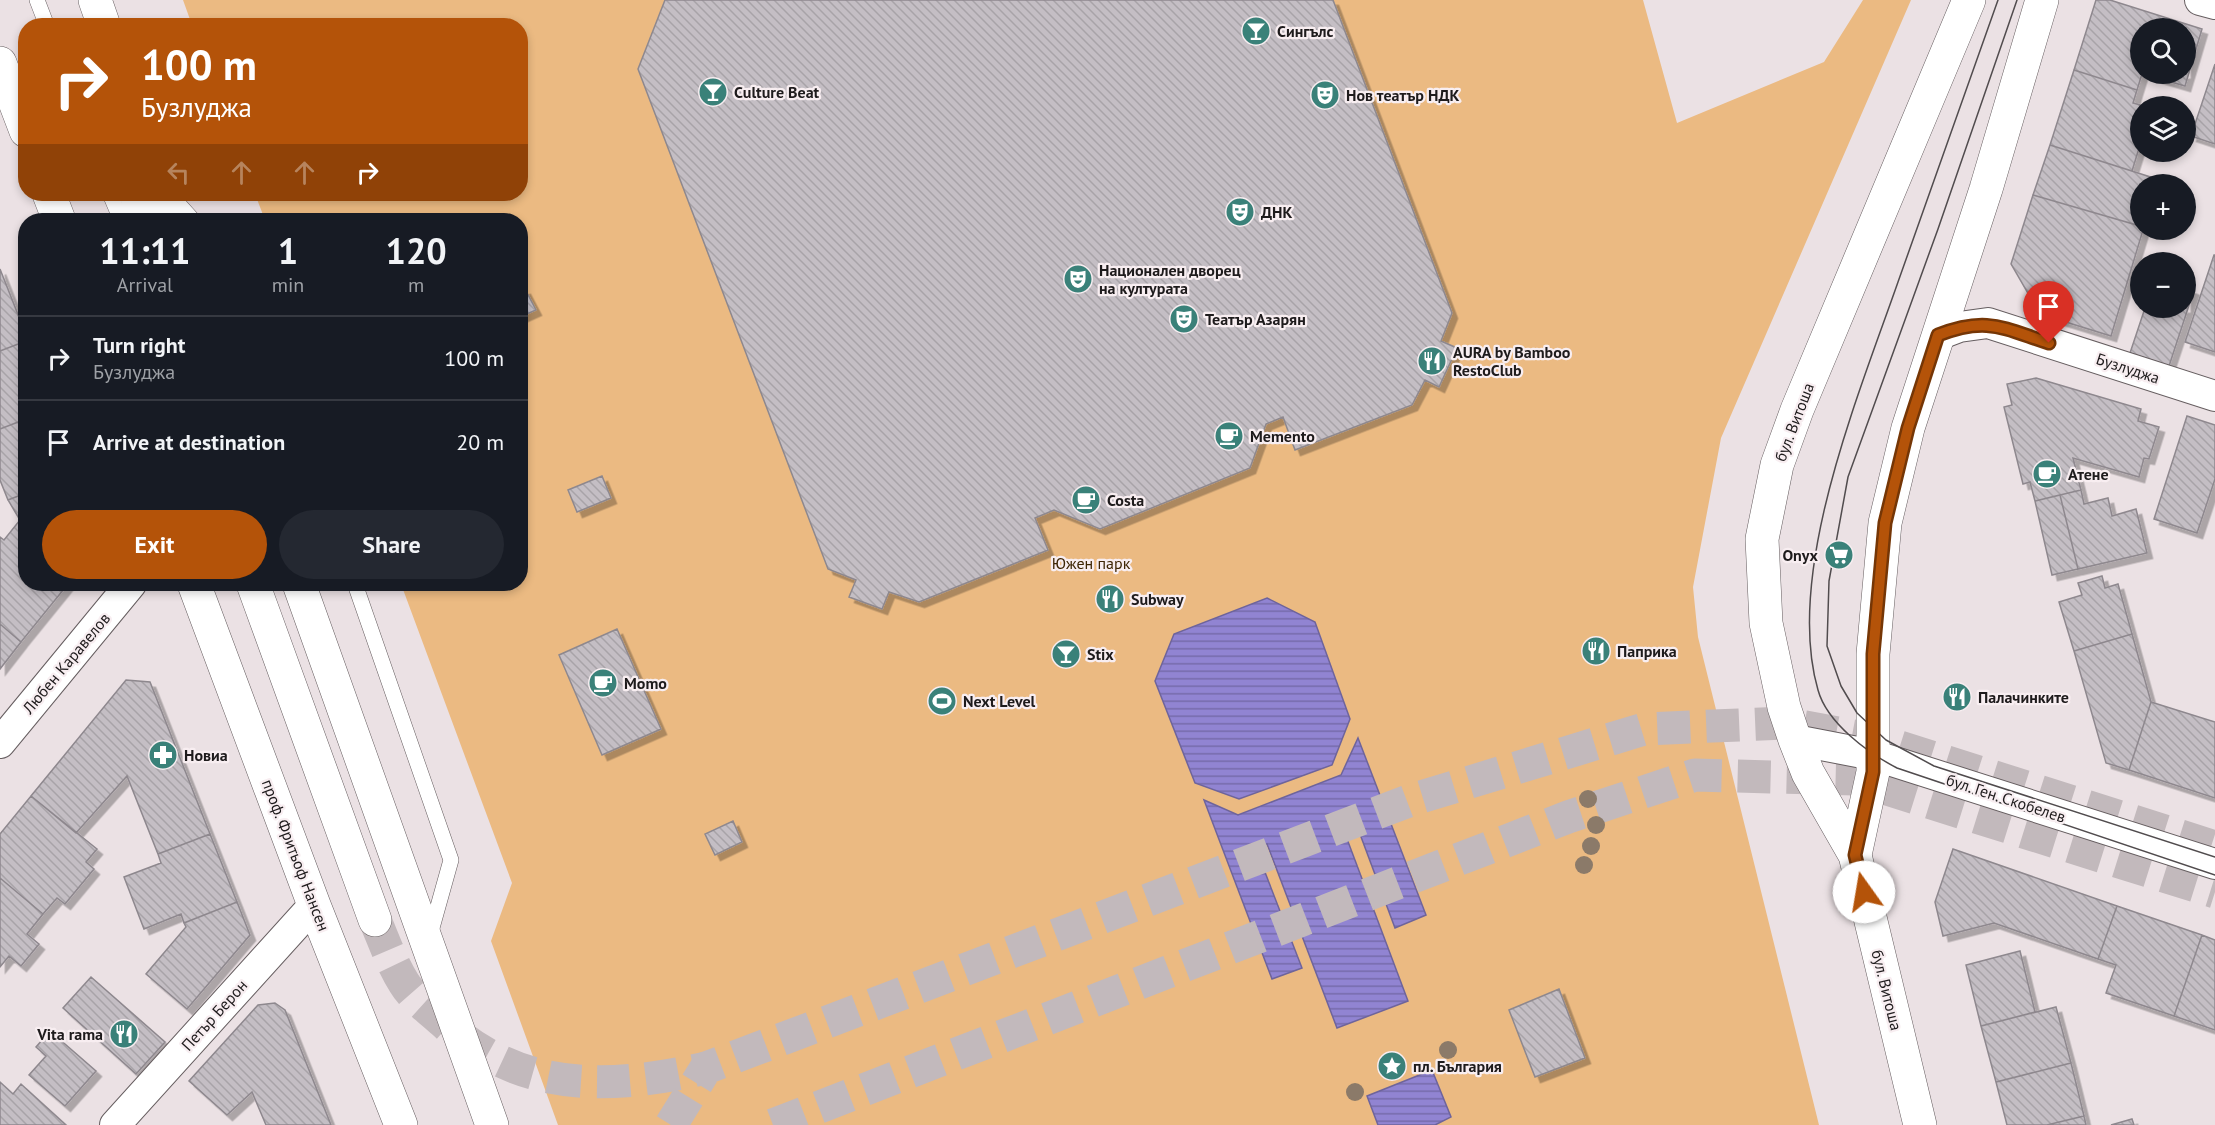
<!DOCTYPE html>
<meta charset="utf-8">
<style>
:root{--surface:#171b24;--page:#242831;--text:#f1f3f6;--muted:#9ea1a6;--line:#363941;--accent:#b45309}
body{margin:0;font-family:"PT Sans",sans-serif;background:var(--page);color:var(--text);height:100vh;display:flex;flex-direction:column;font-size:22px;white-space:nowrap}
*{box-sizing:border-box;margin:0}
p{font-size:20px;color:var(--muted)}
.icon{flex:none;width:33px;height:33px;fill:none;stroke:currentColor;stroke-width:2;stroke-linecap:round;stroke-linejoin:round}
.map{position:relative;flex:1;overflow:hidden}
.side{position:absolute;left:18px;top:213px;width:510px;height:378px;display:flex;flex-direction:column;background:var(--surface);border-radius:24px;box-shadow:0 3px 9px #0003}
.side>*{flex:none}
.guide{position:absolute;left:18px;top:18px;width:510px;height:183px;border-radius:24px;box-shadow:0 3px 9px #0003;background:#b45309;color:#fff;overflow:hidden}
.controls{position:absolute;left:2130px;top:18px;display:grid;gap:12px}
.controls a{display:grid;place-items:center;width:66px;height:66px;border-radius:50%;background:var(--surface);box-shadow:0 3px 9px #0003;font-size:30px}
.pin{position:absolute;display:grid;place-items:center;width:51px;height:51px;color:#fff;margin:-62px -26px;border-radius:50% 50% 50% 0;rotate:-45deg;box-shadow:0 0 6px #0007}
.pin .icon{rotate:45deg}
.me{position:absolute;width:66px;margin:-33px;rotate:347deg;stroke-linejoin:round;filter:drop-shadow(0 0 4px #0008)}
.turn{display:flex;align-items:center;gap:21px;height:126px;padding:0 24px;font-size:27px}
.turn .icon{width:78px;height:78px;stroke-width:2.5}
.turn b{display:block;font-size:42px;line-height:51px}
.lanes{display:flex;align-items:center;height:57px;padding:0 24px;background:#0003;justify-content:center;gap:30px;direction:ltr}
.lanes .off{opacity:.35}
.eta{display:flex;justify-content:space-evenly;align-items:center;height:102px;text-align:center}
.eta b{font-size:36px;font-weight:600;line-height:42px}
.primary-button{display:flex;gap:12px;margin-top:auto;padding:12px 24px}
.primary-button a{flex:1;height:69px;border-radius:36px;background:var(--accent);color:#fff;font-size:24px;font-weight:600;line-height:69px;text-align:center}
.primary-button a+a{background:var(--page);color:var(--text)}
ul{padding:0;list-style:none}
li{display:flex;align-items:center;gap:18px;height:84px;padding:0 24px;border-top:2px solid var(--line)}
li div{flex:1}
li b{display:block;font-size:22px}
li em{font-style:normal}
.map>svg:first-child{display:block}
.park{fill:#ebba82}
.water{fill:url(#water-rules);stroke:#6e649b;stroke-width:1.5}
.building{fill:url(#building-back-hatch);stroke:#8e888e;stroke-width:1.5;filter:url(#shadow)}
.lines{fill:none;stroke-linecap:round;stroke-linejoin:round}
.secondary-tunnel{stroke:#c2b9bc;stroke-width:33;stroke-dasharray:33 16;stroke-linecap:butt}
.primary-tunnel{stroke:#c2b9bc;stroke-width:33;stroke-dasharray:33 16;stroke-linecap:butt}
.lane-casing{stroke:#665e60;stroke-width:16}
.street-casing{stroke:#665e60;stroke-width:32}
.secondary-casing{stroke:#665e60;stroke-width:34}
.lane{stroke:#fff;stroke-width:15}
.street{stroke:#fff;stroke-width:30}
.secondary{stroke:#fff;stroke-width:33}
.tram{stroke:#514c4e;stroke-width:1.5}
.tree{fill:#8b7a69}
.route-casing{stroke:#753606;stroke-width:15}
.route{stroke:#b45309;stroke-width:10}
.labels{text-anchor:middle;stroke-width:4.5;stroke-linejoin:round;paint-order:stroke}
.poi-label{font-size:16px;font-weight:bold;fill:#1e1b1c;stroke:#f8eef1;text-anchor:start}
.street-label{font-size:16px;fill:#1e1b1c;stroke:#f8eef1}
.park-label{font-size:16px;fill:#3d2504;stroke:#f8eef1}
</style>
<div class="map">
<svg width="2215" height="1125" viewBox="0 0 2215 1125">
<defs>
<pattern id="water-rules" width="6" height="5" patternUnits="userSpaceOnUse" patternTransform="scale(1.5)"><rect width="6" height="5" fill="#9184d2"/><path d="M0 2.5h6" fill="none" stroke="#766baa"/></pattern>
<pattern id="building-back-hatch" width="6" height="6" patternUnits="userSpaceOnUse" patternTransform="scale(1.5)"><rect width="6" height="6" fill="#c4bec4"/><path d="M-1 5l2 2M0 0l6 6M5-1l2 2" fill="none" stroke="#a8a3a8"/></pattern>
<filter id="shadow"><feDropShadow dx="5.5" dy="5.5" stdDeviation="0" flood-color="#0004"/></filter>
</defs>
<rect width="100%" height="100%" fill="#ebe1e4"/>
<!-- park -->
<path class="park" d="M183,0H1643L1677,123L1824,62L1863,0H1911L1721,438L1693,587L1698,637L1819,1125H558L491,941L512,883L401,584H520V220H265L255,194H520V26L192,25Z"/>
<!-- water -->
<path class="water" d="M1267,598L1315,622L1350,719L1332,765L1239,799L1195,783L1155,681L1174,634Z
M1358,738L1426,915L1395,928L1351,810L1338,815L1408,1001L1337,1028L1267,844L1256,849L1302,968L1272,979L1204,800L1238,815L1341,775Z
M1432,1070L1451,1117L1435,1125H1378L1367,1096Z"/>
<!-- building -->
<path class="building" d="M665,0H1333L1452,313L1441,341L1457,348L1439,387L1425,380L1412,405L1295,450L1283,417L1266,424L1250,468L1100,529L1054,510L1035,518L1048,550L919,602L889,592L882,609L849,597L856,580L828,569L638,69Z
M2096,0H2110L2202,29L2185,86L2144,74H2186V28H2140L2142,74L2137,90L2074,70Z
M2215,64V144L2191,136Z
M2074,70L2137,90L2133,103L2144,106H2140V145L2132,171L2050,145Z
M2050,145L2160,180L2158,184H2140V226L2033,195Z
M2033,195L2140,226L2143,230L2111,336L2040,314L2011,264Z
M2214,255H2215V352L2185,342Z
M0,269L26,335V341L0,351Z
M2186,287L2194,290L2169,366L2130,353L2145,308H2186Z
M525,289L536,310L520,317V291Z
M26,341V419L0,429V351Z
M2036,378L2141,409L2138,421L2159,427L2149,459L2144,458L2139,477L2073,458L2081,490L2035,501L2030,482L2023,484L2004,407L2012,405L2007,384Z
M2187,416L2215,425V479L2197,533L2154,519Z
M26,419V493L8,500L0,480V429Z
M602,476L611,498L577,512L568,490Z
M2081,490L2084,504L2108,498L2112,516L2136,509L2147,553L2078,569L2060,495Z
M26,493V584H68L21,642L0,624V537L4,540L20,520L8,500Z
M2060,495L2078,569L2052,575L2035,501Z
M2102,576L2105,588L2118,584L2132,634L2074,651L2059,602L2082,595L2078,583Z
M0,624L21,642L0,669Z
M617,629L661,729L602,755L559,655Z
M2132,634L2151,702L2129,770L2106,763L2074,651Z
M126,680L150,682L210,834L158,854L127,776L76,833L31,796Z
M2151,702L2215,722V798L2129,770Z
M31,796L97,849L86,862L94,869L65,904L57,898L43,914L0,878V834Z
M733,821L742,842L715,855L705,834Z
M210,834L237,902L184,923L181,914L144,929L124,877L161,863L158,854Z
M1953,849L2117,906L2098,959L1994,923L1943,936L1935,902Z
M0,878L43,914L27,934L39,944L21,966L9,956L0,967Z
M237,902L250,935L187,1009L146,974L186,927L184,923Z
M2117,906L2202,935L2174,1016L2106,993L2116,965L2098,959Z
M2202,935L2215,940V1030L2174,1016Z
M2020,951L2035,1012L1981,1026L1966,965Z
M91,977L165,1042L136,1074L63,1008Z
M1559,989L1585,1058L1535,1077L1509,1010Z
M275,1003L285,1010L331,1125H266L252,1092L227,1115L189,1081L258,1005Z
M2056,1007L2071,1063L1996,1082L1981,1026Z
M50,1031L96,1071L65,1106L29,1075L46,1056L36,1047Z
M2071,1063L2084,1116L2047,1125H2007L1996,1082Z
M0,1082L13,1094L21,1084L66,1125H0Z
M2084,1116L2086,1125H2047Z
M2132,1119L2134,1125H2111Z"/>
<g class="lines">
<!-- secondary-tunnel -->
<path class="secondary-tunnel" d="M375,920C384,941 392,964 404,983C413,998 430,1010 443,1022C521,1093 608,1090 706,1068"/>
<!-- primary-tunnel -->
<path class="primary-tunnel" d="M671,1125L706,1068L1411,800L1644,729L1784,723L1881,741L2215,847
M773,1125L1568,817L1695,775L1855,779L2215,892"/>
<!-- lane casing -->
<g class="lane-casing">
<path id="lane" d="M37,0L47,26
M110,194L121,220
M175,200L193,220
M355,584L451,860L430,935"/>
</g>
<!-- street casing -->
<g class="street-casing">
<path id="street" d="M2200,0L2215,4
M1938,335L1959,327L1988,323L2215,396
M1795,740L1873,755L2215,864
M0,743L131,584
M115,1125L314,905"/>
</g>
<!-- secondary casing -->
<g class="secondary-casing">
<path id="secondary" d="M95,0L104,26
M0,63L26,131
M49,194L59,220
M137,194L139,220
M164,194L173,220
M194,584L314,905L401,1125
M253,584L375,920
M299,584L492,1125
M1855,855L1873,772V654L1885,523L1908,428L1986,189L2042,0
M1920,1125L1855,855L1808,773L1795,740L1784,707L1766,623L1762,539L1777,465L1797,410L1969,0"/>
</g>
<!-- lane -->
<use href="#lane" class="lane"/>
<!-- street -->
<use href="#street" class="street"/>
<!-- secondary -->
<use href="#secondary" class="secondary"/>
<!-- tram -->
<path class="tram" d="M1998,0C1964,94 1931,188 1898,282C1859,394 1784,573 1818,690C1827,723 1868,753 1897,768L2215,875
M2017,0L1938,229L1848,477L1829,581L1827,646L1841,686L1857,713L1886,740L1934,766L2215,857"/>
</g>
<!-- trees -->
<g class="tree">
<circle cx="1588" cy="799" r="9"/>
<circle cx="1596" cy="825" r="9"/>
<circle cx="1591" cy="846" r="9"/>
<circle cx="1584" cy="865" r="9"/>
<circle cx="1448" cy="1050" r="9"/>
<circle cx="1355" cy="1092" r="9"/>
</g>
<g class="lines">
<!-- route casing -->
<g class="route-casing">
<path id="route" d="M1864,892L1855,855L1873,772V654L1885,523L1908,428L1938,335C1987,316 2002,328 2049,343"/>
</g>
<!-- route -->
<use href="#route" class="route"/>
</g>
<!-- icons -->
<defs>
<g id="bar-disc" transform="scale(1.5)"><circle r="9.5" fill="#3a8179" stroke="#f8eef1"/><path d="M-6-5H6L.8 .8V4.5H3.5V6h-7V4.5H-.8V.8Z" fill="#fff"/></g>
<g id="theatre-disc" transform="scale(1.5)"><circle r="9.5" fill="#3a8179" stroke="#f8eef1"/><path d="M-5-5.5Q0-4 5-5.5V0Q5 5 0 6Q-5 5-5 0ZM-3.3-2.5H-1v1.5H-3.3ZM1-2.5H3.3v1.5H1ZM-2.8 1Q0 5.5 2.8 1Z" fill="#fff"/></g>
<g id="restaurant-disc" transform="scale(1.5)"><circle r="9.5" fill="#3a8179" stroke="#f8eef1"/><path d="M-5-6h1v4h1v-4h1v4h1v-4h1v5L-1.5 .5V6h-2V.5L-5-1ZM5-6V6H3V1.5H1.5Q1.5-4 5-6Z" fill="#fff"/></g>
<g id="cafe-disc" transform="scale(1.5)"><circle r="9.5" fill="#3a8179" stroke="#f8eef1"/><path d="M-5.5-4.5H6V0H3Q3 3.5 0 3.5H-2.5Q-5.5 3.5-5.5 0ZM3-3.2v2h1.7v-2ZM-6 4.5H4V6H-6Z" fill="#fff"/></g>
<g id="supermarket-disc" transform="scale(1.5)"><circle r="9.5" fill="#3a8179" stroke="#f8eef1"/><path d="M-6-5.5h2.5l.6 2H6L4.5 2H-2.5L-4.4-4H-6ZM-1.5 3.2a1.3 1.3 0 1 0 .1 0ZM3 3.2a1.3 1.3 0 1 0 .1 0Z" fill="#fff"/></g>
<g id="stadium-disc" transform="scale(1.5)"><circle r="9.5" fill="#3a8179" stroke="#f8eef1"/><path d="M0-5a6.5 5 0 1 0 0 10a6.5 5 0 1 0 0-10ZM-3.5-1.8h7v3.6h-7Z" fill="#fff"/></g>
<g id="pharmacy-disc" transform="scale(1.5)"><circle r="9.5" fill="#3a8179" stroke="#f8eef1"/><path d="M-2-6h4v4h4v4h-4v4h-4v-4h-4v-4h4Z" fill="#fff"/></g>
<g id="sight-disc" transform="scale(1.5)"><circle r="9.5" fill="#3a8179" stroke="#f8eef1"/><path d="M0-6L1.8-2.2L6-1.7L2.9 1.2L3.7 5.4L0 3.3L-3.7 5.4L-2.9 1.2L-6-1.7L-1.8-2.2Z" fill="#fff"/></g>
</defs>
<g fill-rule="evenodd">
<use href="#bar-disc" x="1256" y="31"/>
<use href="#bar-disc" x="713" y="92"/>
<use href="#theatre-disc" x="1325" y="95"/>
<use href="#theatre-disc" x="1240" y="212"/>
<use href="#theatre-disc" x="1078" y="279"/>
<use href="#theatre-disc" x="1184" y="319"/>
<use href="#restaurant-disc" x="1432" y="361"/>
<use href="#cafe-disc" x="1229" y="436"/>
<use href="#cafe-disc" x="2047" y="474"/>
<use href="#cafe-disc" x="1086" y="500"/>
<use href="#supermarket-disc" x="1839" y="555"/>
<use href="#restaurant-disc" x="1110" y="599"/>
<use href="#restaurant-disc" x="1596" y="651"/>
<use href="#bar-disc" x="1066" y="654"/>
<use href="#cafe-disc" x="603" y="683"/>
<use href="#restaurant-disc" x="1957" y="697"/>
<use href="#stadium-disc" x="942" y="701"/>
<use href="#pharmacy-disc" x="163" y="755"/>
<use href="#restaurant-disc" x="124" y="1034"/>
<use href="#sight-disc" x="1392" y="1066"/>
</g>
<g class="labels">
<!-- poi labels -->
<g class="poi-label">
<text x="1277" y="37">Сингълс</text>
<text x="734" y="98">Culture Beat</text>
<text x="1346" y="101">Нов театър НДК</text>
<text x="1261" y="218">ДНК</text>
<text x="1099" y="276">Национален дворец<tspan x="1099" dy="18">на културата</tspan></text>
<text x="1205" y="325">Театър Азарян</text>
<text x="1453" y="358">AURA by Bamboo<tspan x="1453" dy="18">RestoClub</tspan></text>
<text x="1250" y="442">Memento</text>
<text x="2068" y="480">Атене</text>
<text x="1107" y="506">Costa</text>
<text x="1818" y="561" text-anchor="end">Onyx</text>
<text x="1131" y="605">Subway</text>
<text x="1617" y="657">Паприка</text>
<text x="1087" y="660">Stix</text>
<text x="624" y="689">Momo</text>
<text x="1978" y="703">Палачинките</text>
<text x="963" y="707">Next Level</text>
<text x="184" y="761">Новиа</text>
<text x="103" y="1040" text-anchor="end">Vita rama</text>
<text x="1413" y="1072">пл. България</text>
</g>
<!-- street labels -->
<g class="street-label">
<text transform="translate(2128 368) rotate(18)" y="6">Бузлуджа</text>
<text transform="translate(1794 422) rotate(-69)" y="6">бул. Витоша</text>
<text transform="translate(66 663) rotate(-50)" y="6">Любен Каравелов</text>
<text transform="translate(2006 798) rotate(18)" y="6">бул. Ген. Скобелев</text>
<text transform="translate(296 855) rotate(69)" y="6">проф. Фритьоф Нансен</text>
<text transform="translate(1887 990) rotate(76)" y="6">бул. Витоша</text>
<text transform="translate(214 1015) rotate(-48)" y="6">Петър Берон</text>
</g>
<!-- park labels -->
<g class="park-label">
<text x="1091" y="569">Южен парк</text>
</g>
</g>
</svg>
<div class="controls">
<a><svg class="icon" aria-label="search" viewBox="0 0 24 24"><circle cx="10" cy="10" r="6"/><path d="M15 15l6 6"/></svg></a>
<a><svg class="icon" aria-label="layers" viewBox="0 0 24 24"><path d="M12 4l9 5-9 5-9-5zM3 14l9 5 9-5"/></svg></a>
<a>+</a>
<a>−</a>
</div>
<div class="pin" style="left:2049px;top:343px;background:#d93025"><svg class="icon" aria-label="arrive" viewBox="0 0 24 24"><path d="M6 21V4h12l-3 4 3 4H6"/></svg></div>
<svg class="me" style="left:1864px;top:892px" viewBox="-20 -20 40 40"><circle r="19" fill="#fff"/><path d="M0-13L10 11 0 6-10 11z" fill="#b45309"/></svg>
<div class="guide">
<div class="turn"><svg class="icon" aria-label="right" viewBox="0 0 24 24"><path d="M7 20v-9h11M14 6l5 5-5 5"/></svg><div><b>100 m</b>Бузлуджа</div></div>
<div class="lanes"><svg class="icon off" aria-label="left" viewBox="0 0 24 24"><path d="M17 20v-9H6M10 6l-5 5 5 5"/></svg><svg class="icon off" aria-label="ahead" viewBox="0 0 24 24"><path d="M12 20V5M6 11l6-6 6 6"/></svg><svg class="icon off" aria-label="ahead" viewBox="0 0 24 24"><path d="M12 20V5M6 11l6-6 6 6"/></svg><svg class="icon" aria-label="right" viewBox="0 0 24 24"><path d="M7 20v-9h11M14 6l5 5-5 5"/></svg></div>
</div>
<section class="side">
<div class="eta">
<div><b>11:11</b><p>Arrival</p></div>
<div><b>1</b><p>min</p></div>
<div><b>120</b><p>m</p></div>
</div>
<ul>
<li><svg class="icon" aria-label="right" viewBox="0 0 24 24"><path d="M7 20v-9h11M14 6l5 5-5 5"/></svg><div><b>Turn right</b><p>Бузлуджа</p></div><em>100 m</em></li>
<li><svg class="icon" aria-label="arrive" viewBox="0 0 24 24"><path d="M6 21V4h12l-3 4 3 4H6"/></svg><div><b>Arrive at destination</b></div><em>20 m</em></li>
</ul>
<div class="primary-button"><a>Exit</a><a>Share</a></div>
</section>
</div>
